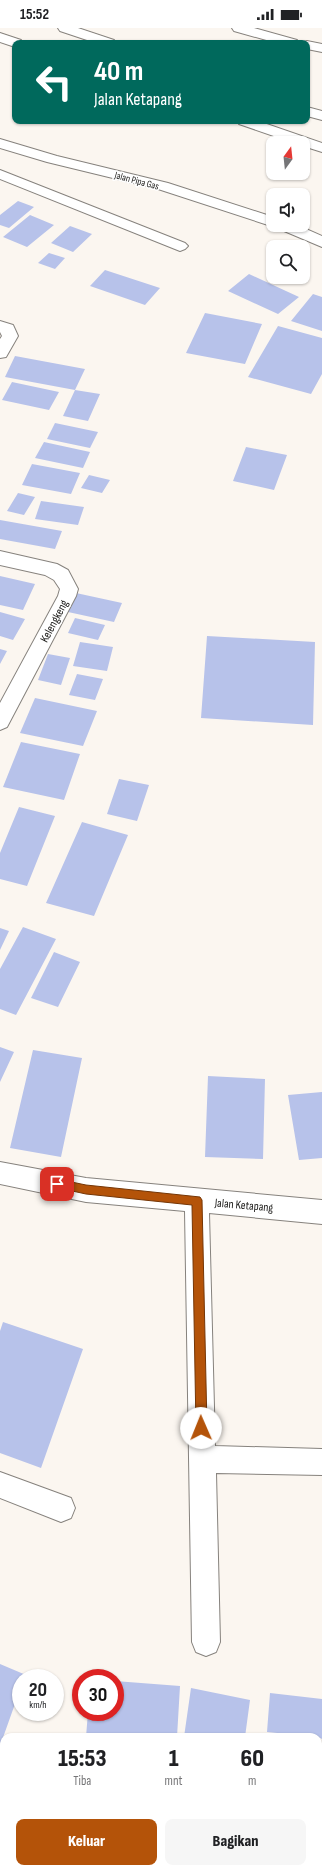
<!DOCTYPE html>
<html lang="id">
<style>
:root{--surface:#fff;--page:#f6f6f6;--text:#202124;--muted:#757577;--accent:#b45309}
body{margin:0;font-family:"Sofia Sans Condensed",sans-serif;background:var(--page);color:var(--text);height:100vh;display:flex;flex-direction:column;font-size:15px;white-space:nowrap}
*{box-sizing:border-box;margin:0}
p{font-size:13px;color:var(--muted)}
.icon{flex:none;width:22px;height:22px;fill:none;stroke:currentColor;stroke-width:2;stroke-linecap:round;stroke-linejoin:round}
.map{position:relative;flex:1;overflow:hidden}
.drawer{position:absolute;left:0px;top:1705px;width:322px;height:140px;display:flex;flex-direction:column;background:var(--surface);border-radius:12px 12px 0 0;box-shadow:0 1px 3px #0004}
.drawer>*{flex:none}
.banner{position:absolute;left:12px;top:12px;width:298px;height:84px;border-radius:8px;box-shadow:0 1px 3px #0004;background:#00695c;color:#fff;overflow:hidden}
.needle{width:26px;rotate:15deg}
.buttons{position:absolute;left:266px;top:108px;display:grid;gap:8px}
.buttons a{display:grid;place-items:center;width:44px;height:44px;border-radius:8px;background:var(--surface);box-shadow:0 1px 3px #0004;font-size:20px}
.speed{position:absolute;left:12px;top:1641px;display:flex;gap:8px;font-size:20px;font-weight:700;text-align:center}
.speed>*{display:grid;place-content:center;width:52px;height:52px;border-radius:50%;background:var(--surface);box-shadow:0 1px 3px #0004;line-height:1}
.speed small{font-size:10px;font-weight:400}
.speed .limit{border:6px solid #d22;background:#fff;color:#111}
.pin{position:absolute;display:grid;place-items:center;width:34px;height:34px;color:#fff;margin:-17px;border-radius:8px;box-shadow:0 2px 6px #0006}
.me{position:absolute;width:44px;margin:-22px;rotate:359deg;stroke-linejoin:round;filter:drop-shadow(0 0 3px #0008)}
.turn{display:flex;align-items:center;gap:14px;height:84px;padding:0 16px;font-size:18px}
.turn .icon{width:52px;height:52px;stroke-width:2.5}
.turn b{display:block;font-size:28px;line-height:34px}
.eta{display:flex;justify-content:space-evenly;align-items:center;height:68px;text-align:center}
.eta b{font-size:24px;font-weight:800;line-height:28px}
.primary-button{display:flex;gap:8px;margin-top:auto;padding:8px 16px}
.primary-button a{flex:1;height:46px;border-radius:8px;background:var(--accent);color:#fff;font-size:16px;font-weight:800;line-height:46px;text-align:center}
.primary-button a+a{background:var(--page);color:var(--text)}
.status{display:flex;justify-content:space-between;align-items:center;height:28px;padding:0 20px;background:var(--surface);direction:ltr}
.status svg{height:11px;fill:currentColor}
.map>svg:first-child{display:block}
.building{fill:#b7c2ea}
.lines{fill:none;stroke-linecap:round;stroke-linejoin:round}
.minor-casing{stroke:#86827d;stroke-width:2}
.highway-casing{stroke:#86827d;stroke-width:2}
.minor{fill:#fff;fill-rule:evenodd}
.highway{fill:#fff;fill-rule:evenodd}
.route{fill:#b45309;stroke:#753606}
.labels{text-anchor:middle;stroke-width:3;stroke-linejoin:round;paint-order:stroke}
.far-street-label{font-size:10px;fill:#1b1a18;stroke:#fff}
.street-label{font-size:12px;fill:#1b1a18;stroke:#fff}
</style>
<div class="status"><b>15:52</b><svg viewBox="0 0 49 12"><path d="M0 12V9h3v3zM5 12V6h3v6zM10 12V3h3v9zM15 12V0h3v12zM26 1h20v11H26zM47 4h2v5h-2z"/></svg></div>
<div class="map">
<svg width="322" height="1845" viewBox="0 0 322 1845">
<rect width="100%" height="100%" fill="#fbf6f0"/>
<!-- building -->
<path class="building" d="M18,173L34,179L9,200L0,197V187Z
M30,187L54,197L27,219L3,209Z
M70,198L92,206L73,224L51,215Z
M49,225L65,230L55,241L38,235Z
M105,242L160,260L145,277L90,258Z
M249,246L299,269L278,286L228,263Z
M313,266L322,269V303L291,293Z
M205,285L262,296L245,336L186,325Z
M278,298L322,310V346L311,366L248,349Z
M15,328L85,341L75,362L5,349Z
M12,354L59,364L49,382L2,372Z
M75,362L100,366L88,393L63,388Z
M55,395L98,404L90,420L47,411Z
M44,414L90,424L83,440L35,430Z
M246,419L287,427L274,462L233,453Z
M32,436L80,445L71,466L22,457Z
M89,447L110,452L102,465L81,460Z
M18,465L35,469L24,487L7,483Z
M41,473L84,479L78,497L35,491Z
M0,492L62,503L55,521L0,511Z
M0,548L35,556L23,582L0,577Z
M76,565L122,575L114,594L68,584Z
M0,584L25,591L13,612L0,608Z
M75,590L105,597L98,612L68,605Z
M207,608L315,614L313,697L201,690Z
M80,614L113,619L107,643L73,638Z
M0,621L7,623L0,636Z
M48,626L70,630L61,657L38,652Z
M77,646L103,651L95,672L69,667Z
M35,670L97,683L83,718L20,705Z
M21,714L80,726L64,772L3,759Z
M119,751L149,757L137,793L107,786Z
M19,779L55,788L27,858L0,851V825Z
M82,794L128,807L94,888L46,875Z
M23,899L56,911L16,987L0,981V941Z
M0,900L9,903L0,922Z
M54,924L80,934L58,979L31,970Z
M0,1019L14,1024L0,1054Z
M33,1022L82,1030L61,1129L10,1120Z
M208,1048L265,1051L263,1131L205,1129Z
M322,1064V1130L299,1132L288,1067Z
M3,1294L83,1321L41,1440L0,1425V1303Z
M0,1636L26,1647L24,1650H21V1659L0,1718Z
M115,1653L180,1658L177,1709H86L88,1684H115Z
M191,1660L250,1672L245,1709H184Z
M270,1665L322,1671V1711L318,1709L267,1704Z
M318,1801L322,1803V1832L320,1845H248L249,1841H318Z"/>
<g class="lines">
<!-- minor casing -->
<g class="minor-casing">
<path id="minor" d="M232,0H254L297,12L299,15H277L234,3Z
M307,13L322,16V24L307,21V15H302Z
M0,111L57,128L168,155L273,189V197H297L322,208V219L277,200L275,198L268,197L158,161L47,134L0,120Z
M0,142L185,215L188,218L185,221L180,223L0,151Z
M0,293L13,297L18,308L6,329L0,330V311L2,308L0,304Z
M0,523L57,536L68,542L78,561L76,568L7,699L0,702V675L58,568L60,561L54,552L45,547L0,537Z
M0,1134L86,1150L322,1172V1196L209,1185L215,1418L322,1421V1447L216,1445L220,1614L216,1624L206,1628L196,1624L192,1614L185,1183L86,1174L0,1156Z
M0,1444L71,1470L75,1480L71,1490L61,1494L0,1470Z
M4,1774V1804L0,1806V1776Z
M122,1841H153L152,1845H121Z
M162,1841H196L197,1845H163Z"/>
</g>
<!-- highway casing -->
<g class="highway-casing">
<path id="highway" d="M58,0H78L114,12L116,15H96L60,3Z
M0,5L21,12L23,15H15V19L0,14Z
M307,79L322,83V92L307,88Z
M237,93H258L322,115V124L303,118V115H294L239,96Z"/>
</g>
<!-- minor -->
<use href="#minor" class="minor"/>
<!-- highway -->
<use href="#highway" class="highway"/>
</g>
<!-- route -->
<path class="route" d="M57,1151L86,1157L200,1169L202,1172L207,1400L205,1404L201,1406L198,1404L196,1400L192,1177L86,1166L54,1159L52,1156L54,1153Z"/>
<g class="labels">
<!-- far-street labels -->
<g class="far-street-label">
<text transform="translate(137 152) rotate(15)" y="4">Jalan Pipa Gas</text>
</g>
<!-- street labels -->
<g class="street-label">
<text transform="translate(54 593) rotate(-62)" y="4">Kelengkeng</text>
<text transform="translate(244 1177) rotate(5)" y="4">Jalan Ketapang</text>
</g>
</g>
</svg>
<div class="buttons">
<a><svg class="needle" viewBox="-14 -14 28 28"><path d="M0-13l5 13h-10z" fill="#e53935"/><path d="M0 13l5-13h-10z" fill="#757577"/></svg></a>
<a><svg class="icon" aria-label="sound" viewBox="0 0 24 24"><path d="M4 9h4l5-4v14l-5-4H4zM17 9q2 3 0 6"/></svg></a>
<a><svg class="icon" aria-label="search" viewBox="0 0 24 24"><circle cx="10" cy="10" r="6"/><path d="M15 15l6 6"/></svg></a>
</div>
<div class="speed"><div>20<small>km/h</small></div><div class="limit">30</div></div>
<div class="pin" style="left:57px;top:1156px;background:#d93025"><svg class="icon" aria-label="arrive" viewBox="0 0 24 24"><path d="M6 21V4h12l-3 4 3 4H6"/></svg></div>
<svg class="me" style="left:201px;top:1400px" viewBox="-20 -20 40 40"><circle r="19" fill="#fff"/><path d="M0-13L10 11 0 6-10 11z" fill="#b45309"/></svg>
<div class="banner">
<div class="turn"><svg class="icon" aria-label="left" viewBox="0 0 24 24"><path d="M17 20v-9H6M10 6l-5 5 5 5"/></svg><div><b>40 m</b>Jalan Ketapang</div></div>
</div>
<section class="drawer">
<div class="eta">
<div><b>15:53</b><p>Tiba</p></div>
<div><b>1</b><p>mnt</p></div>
<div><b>60</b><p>m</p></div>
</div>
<div class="primary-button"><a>Keluar</a><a>Bagikan</a></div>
</section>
</div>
